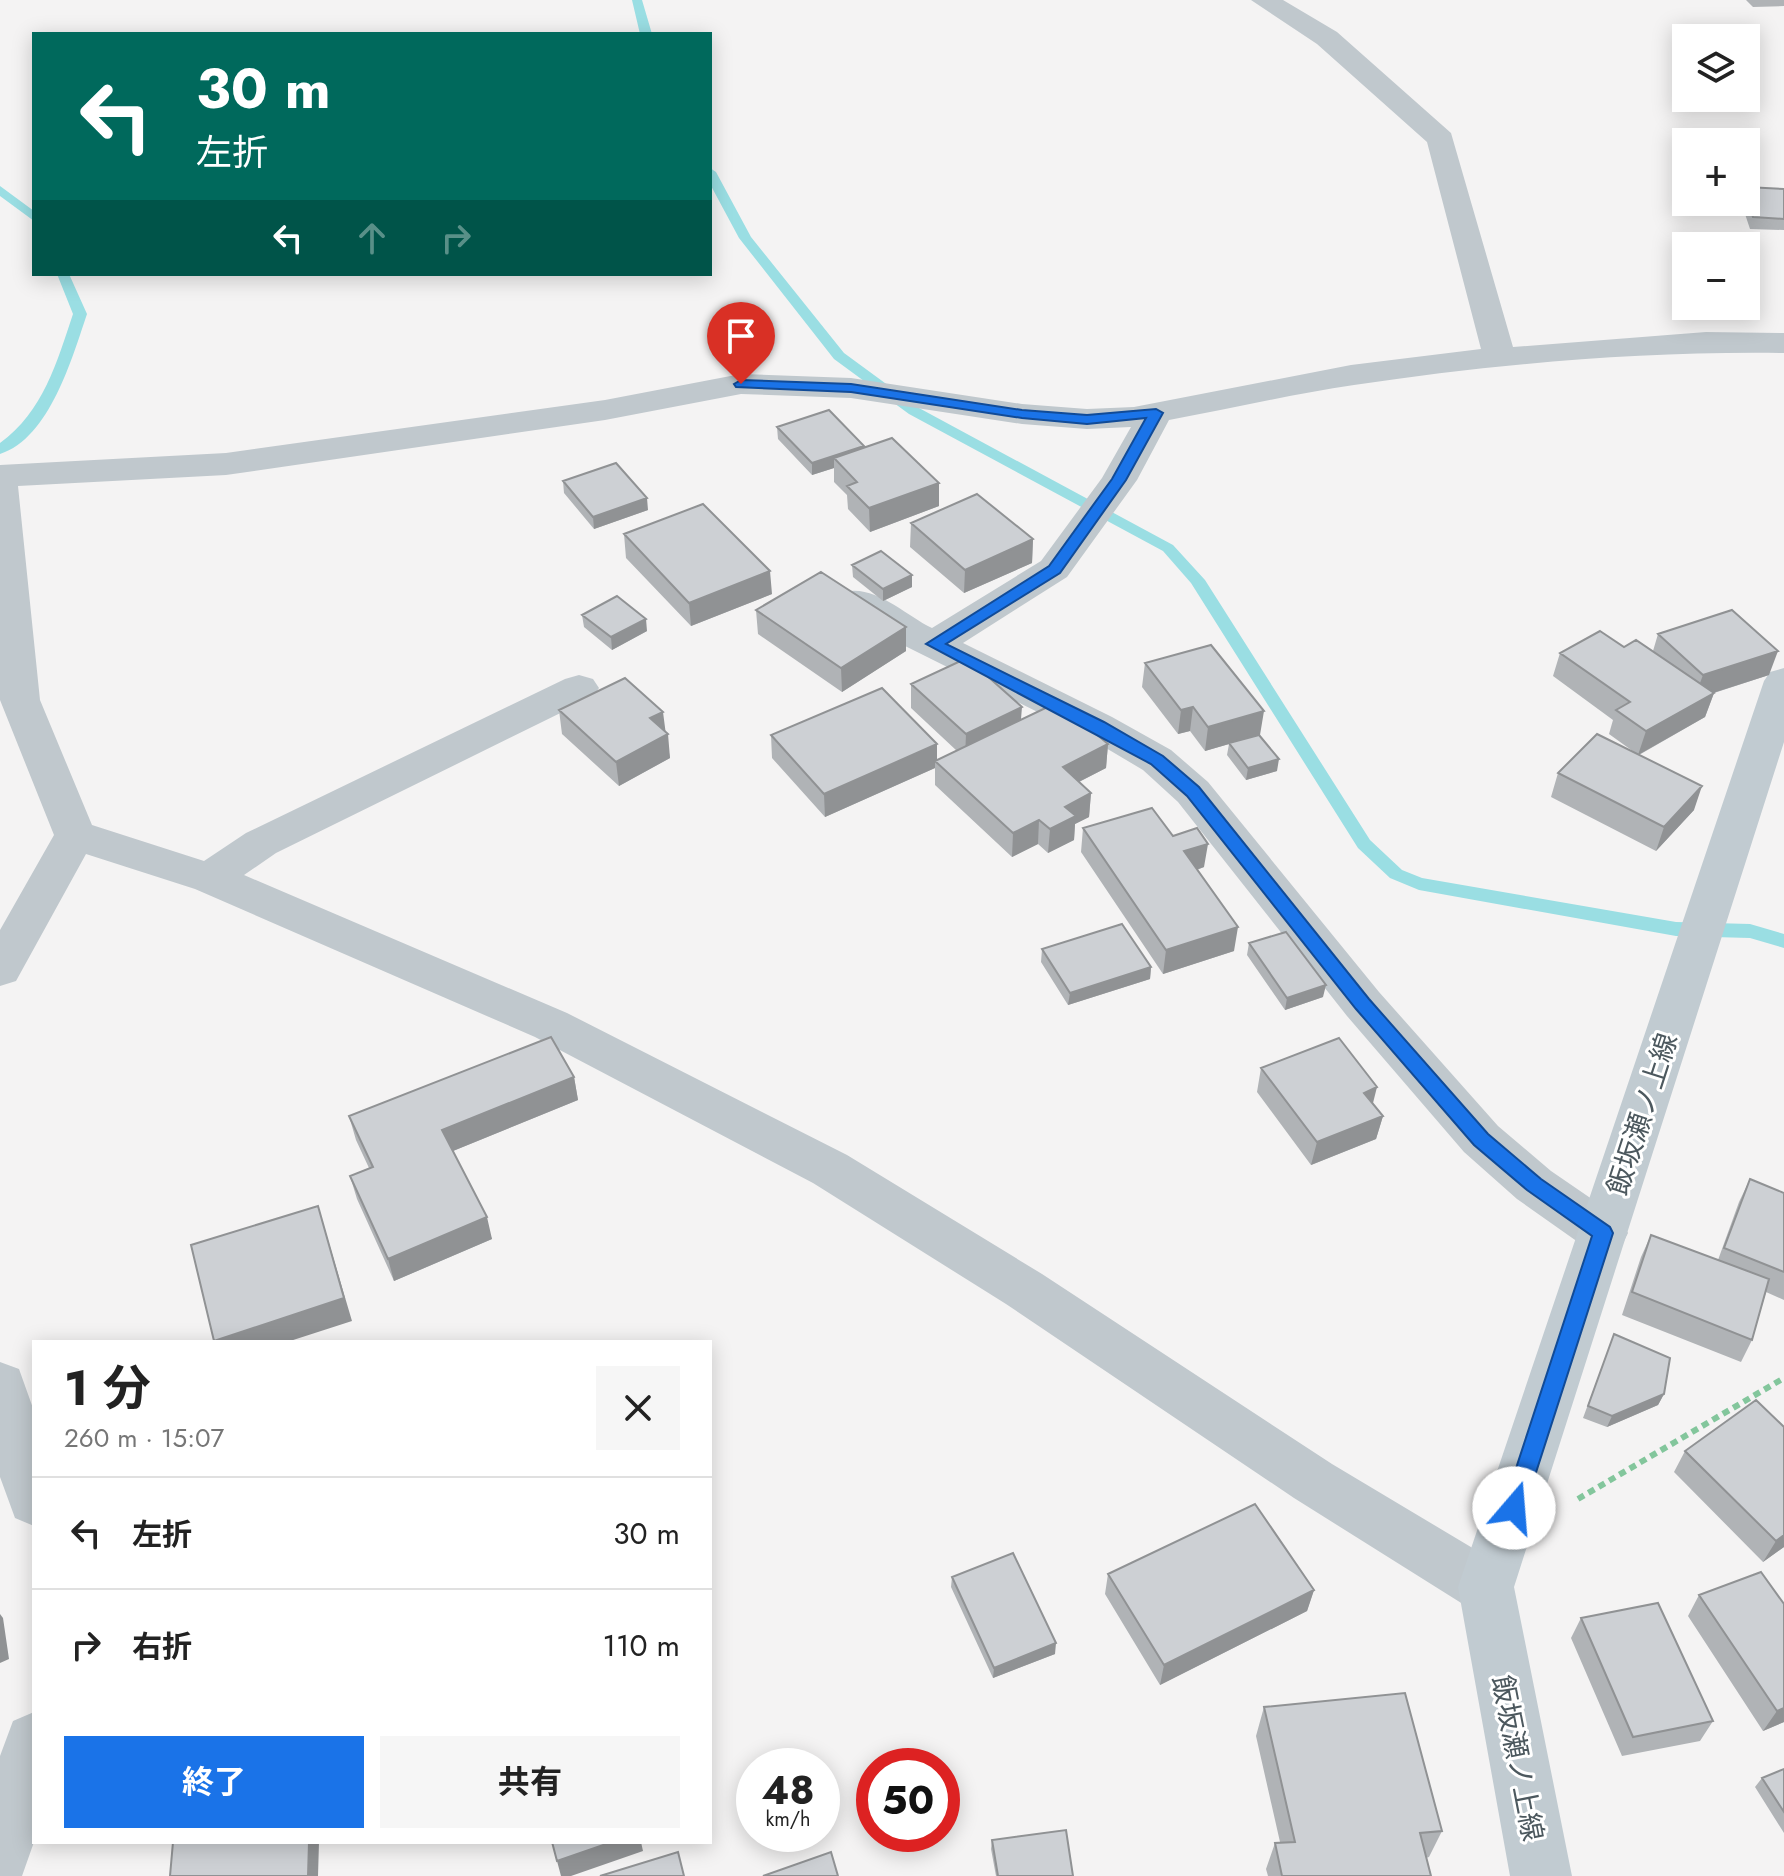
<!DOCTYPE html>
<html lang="ja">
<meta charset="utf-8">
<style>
:root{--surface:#fff;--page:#f6f6f6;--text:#222;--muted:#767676;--line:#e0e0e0;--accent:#1a73e8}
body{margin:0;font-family:Jost,"Noto Sans JP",sans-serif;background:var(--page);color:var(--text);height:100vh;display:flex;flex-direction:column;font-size:30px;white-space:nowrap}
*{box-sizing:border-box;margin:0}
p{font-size:26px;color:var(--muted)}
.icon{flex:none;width:44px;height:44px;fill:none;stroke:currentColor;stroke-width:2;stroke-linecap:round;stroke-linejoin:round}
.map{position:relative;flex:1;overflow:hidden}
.drawer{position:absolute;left:32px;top:1340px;width:680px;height:504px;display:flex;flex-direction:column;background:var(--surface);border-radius:0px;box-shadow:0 4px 20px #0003}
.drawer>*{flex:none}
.banner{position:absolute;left:32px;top:32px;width:680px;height:244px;border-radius:0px;box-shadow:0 4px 20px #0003;background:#00695c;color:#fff;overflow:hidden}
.fabs{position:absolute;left:1672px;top:24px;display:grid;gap:16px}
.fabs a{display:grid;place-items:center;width:88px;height:88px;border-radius:0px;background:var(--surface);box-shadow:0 4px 20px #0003;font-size:40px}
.speed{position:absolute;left:736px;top:1748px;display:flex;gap:16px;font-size:40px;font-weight:700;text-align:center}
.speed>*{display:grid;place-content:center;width:104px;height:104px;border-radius:50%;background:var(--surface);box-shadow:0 4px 20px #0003;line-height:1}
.speed small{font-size:20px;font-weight:400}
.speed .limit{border:12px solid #d22;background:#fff;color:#111}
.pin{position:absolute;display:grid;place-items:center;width:68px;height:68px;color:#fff;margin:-82px -34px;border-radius:50% 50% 50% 0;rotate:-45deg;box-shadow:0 0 8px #0007}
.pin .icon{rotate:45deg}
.me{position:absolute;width:88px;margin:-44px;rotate:18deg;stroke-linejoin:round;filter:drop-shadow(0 0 6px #0008)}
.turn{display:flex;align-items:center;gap:28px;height:168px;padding:0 32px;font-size:36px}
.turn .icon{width:104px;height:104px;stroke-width:2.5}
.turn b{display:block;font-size:56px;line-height:68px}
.lanes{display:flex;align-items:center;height:76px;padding:0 32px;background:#0003;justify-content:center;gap:40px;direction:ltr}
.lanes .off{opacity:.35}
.round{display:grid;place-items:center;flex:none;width:84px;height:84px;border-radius:0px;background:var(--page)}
.headline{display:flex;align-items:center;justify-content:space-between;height:136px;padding:0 32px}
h1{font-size:48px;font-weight:700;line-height:60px}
.cta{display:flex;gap:16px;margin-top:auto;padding:16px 32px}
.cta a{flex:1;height:92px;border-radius:0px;background:var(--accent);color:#fff;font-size:32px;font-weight:700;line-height:92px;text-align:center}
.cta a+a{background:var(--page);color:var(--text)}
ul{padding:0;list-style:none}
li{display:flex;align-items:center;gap:24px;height:112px;padding:0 32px;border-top:2px solid var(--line)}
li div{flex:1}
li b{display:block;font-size:30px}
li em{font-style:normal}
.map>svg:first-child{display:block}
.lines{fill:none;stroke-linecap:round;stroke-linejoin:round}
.stream{fill:#9adee3;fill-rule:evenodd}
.path{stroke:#83c69c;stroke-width:6;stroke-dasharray:7 5;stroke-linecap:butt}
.street{fill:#c0c8cd;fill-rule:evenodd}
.secondary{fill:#c1cbd1;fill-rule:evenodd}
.wall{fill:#b0b3b6}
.shaded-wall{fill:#909294}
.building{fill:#cdd0d4;stroke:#909294;stroke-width:2}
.route{fill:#1a73e8;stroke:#114b97;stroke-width:2}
.labels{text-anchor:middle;stroke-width:6;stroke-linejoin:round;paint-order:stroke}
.street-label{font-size:28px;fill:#4c585e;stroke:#fff}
</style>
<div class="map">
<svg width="1784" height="1876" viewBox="0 0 1784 1876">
<rect width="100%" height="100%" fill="#f4f3f3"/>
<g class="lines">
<!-- stream -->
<path class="stream" d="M632,0H642L652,34H640Z
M710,168L716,172L751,237L844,353L919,408L1173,545L1205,580L1370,840L1402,870L1422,878L1676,922L1750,924L1784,934V948L1750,938L1676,936L1419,890L1390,878L1358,848L1191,583L1163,551L909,414L834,359L739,238L710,184Z
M0,186L34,211V221L0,196Z
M57,274H69L87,314C72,358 50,438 0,454V443C43,412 57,362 73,314Z"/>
<!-- path -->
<path class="path" d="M1578,1499L1784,1378"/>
<!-- street -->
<path class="street" d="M1251,0H1283L1337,32L1451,133L1513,347L1706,332L1784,333V353C1641,351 1495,364 1354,385C1292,394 1230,409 1169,420L1137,480L1067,577L963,643L1112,717L1171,750L1208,782L1379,992L1498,1126L1551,1171L1621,1219L1628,1233L1621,1247L1603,1253L1585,1247L1517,1199L1464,1152L1347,1016L1178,802L1143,770L1084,735L885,636L844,608L838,600L844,592C875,584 905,615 932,628L1041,561L1102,478L1131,427L1087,429L1022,424L851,398L741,394L605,420L226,475L18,486L40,700L92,825L204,861L246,833L565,679L579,675L593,679L599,688L593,697L276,853L244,875L567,1013L847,1155L1042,1274L1332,1464L1506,1568L1514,1587L1506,1606L1486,1613L1466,1606L1294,1498L1006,1304L813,1183L535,1037L195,889L86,854L16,981L0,986V930L54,835L0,700V465L226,453L605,400L741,374L851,378L1022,404L1087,409L1134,407L1351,365L1481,349L1427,142L1317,44Z
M0,1362L19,1369L34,1411V1526L15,1518L0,1477Z
M34,1712V1842L22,1876H0V1756L13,1721Z"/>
<!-- secondary -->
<path class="secondary" d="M1784,668V742L1514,1587L1572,1876H1510L1458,1587L1764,681L1770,672Z"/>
</g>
<!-- wall -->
<path class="wall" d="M1746,0H1784V6L1753,7Z
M1746,187L1784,189V230L1750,229L1741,202H1746Z
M777,427L864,446V448L939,483V506L870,532L848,509L847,495L834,482V468L812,475L778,439Z
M563,481L648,510L594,529L564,493Z
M911,523L1033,539L1032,563L964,593L910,547Z
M624,534L772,594L691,626L626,558Z
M852,565L912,587L883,601L853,577Z
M756,610L906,651L842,692L758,634Z
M582,615L647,631L612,650L584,627Z
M1658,634L1769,675L1714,693L1705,717L1639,755L1694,810L1656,851L1551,797L1558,773L1634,752L1609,734L1613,720L1553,676L1560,653L1624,647L1653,651Z
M1145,663L1259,735L1277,771L1246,780L1227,755L1229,744L1205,751L1190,731L1178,734L1142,687Z
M911,684L1021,720L1108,744L1106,768L1079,782L1091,793L1089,817L1075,824L1074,840L1048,853L1038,844L1012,857L935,785V768L825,817L772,758L771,735L937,761L957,751L911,708Z
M559,710L665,732L670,758L619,786L562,734Z
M1083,828L1173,836L1204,867L1197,870L1234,951L1163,974L1081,852Z
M1249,943L1323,997L1285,1010L1247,955Z
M1042,949L1151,967L1150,979L1068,1005L1041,962Z
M1261,1068L1373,1104L1383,1116L1376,1139L1311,1165L1257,1092Z
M574,1077L578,1100L453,1151L492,1239L394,1281L357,1199L350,1176L369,1168L356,1140L349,1116Z
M1750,1179L1784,1193V1300L1766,1292L1752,1340L1741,1362L1622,1315L1641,1257L1651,1235L1718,1260L1739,1202Z
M1614,1334L1664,1394L1658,1405L1607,1427L1583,1418Z
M1685,1451L1784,1547L1763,1562L1674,1472Z
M1108,1574L1314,1590L1307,1611L1160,1685L1105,1594Z
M952,1577L1055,1654L993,1678L951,1587Z
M1699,1595L1784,1722L1763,1731L1688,1616Z
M1581,1618L1713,1721L1700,1741L1622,1756L1571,1638Z
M1264,1707L1442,1831L1429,1857L1426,1858L1431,1876H1268L1266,1869L1275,1843L1280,1842L1256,1736Z
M1784,1769V1833L1755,1787L1762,1778Z
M992,1840L1073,1876H996L991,1849Z"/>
<!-- shaded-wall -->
<path class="shaded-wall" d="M864,446L865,458H834V468L812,475V463Z
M939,483V506L870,532L869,508Z
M647,498L648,510L594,529L593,517Z
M1033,539L1032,563L964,593L965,570Z
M770,571L772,594L691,626L689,603Z
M912,575V587L883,601V589Z
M646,619L647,631L612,650L611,637Z
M906,627V651L842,692L841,668Z
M1778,651L1769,675L1694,699L1703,675Z
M1714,693L1705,717L1638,755L1646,731Z
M1022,707L1020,731L965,758L966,734Z
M1193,707L1190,731L1178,734L1181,710Z
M1264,711L1260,735L1205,751L1208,727Z
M663,712L666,735L668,734L670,758L619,786L616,762L650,718Z
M937,744V763L935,761V768L825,817L824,794Z
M1108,744L1106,768L1061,791L1063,767Z
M1279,759L1277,771L1246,780L1248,768Z
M1702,786L1694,810L1656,851L1664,827Z
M1091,793L1089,817L1075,824L1074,840L1048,853L1050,829L1065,807Z
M1039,820L1038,844L1012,857L1013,833Z
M1208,844L1204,867L1181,875L1184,851Z
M1238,927L1234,951L1163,974L1166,950Z
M1151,967L1150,979L1068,1005L1070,993Z
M1326,985L1323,997L1285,1010L1287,998Z
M574,1077L578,1100L448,1153L442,1130Z
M1377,1087L1371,1111L1364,1093Z
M1383,1116L1376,1139L1311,1165L1317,1142Z
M318,1206L352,1321L287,1342H214V1341Z
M487,1217L492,1239L394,1281L388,1259Z
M1664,1394L1658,1405L1607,1427L1612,1416Z
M1784,1535V1547L1763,1562L1776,1541Z
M1314,1590L1307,1611L1160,1685L1164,1665Z
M0,1614L3,1618L9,1659L0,1663Z
M1056,1643L1055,1654L993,1678L994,1668Z
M1784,1708V1722L1763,1731L1777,1711Z
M309,1842H319L318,1876H308Z
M612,1842H641L643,1851L571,1876H561L557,1861Z"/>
<!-- building -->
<path class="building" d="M1746,187L1784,189V219L1753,217L1746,195Z
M829,410L864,446L812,463L777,427Z
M892,438L939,483L869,508L847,486L857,482L834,458Z
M616,463L647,498L593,517L563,481Z
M977,494L1033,539L965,570L911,523Z
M703,504L770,571L689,603L624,534Z
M881,551L912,575L883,589L852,565Z
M821,572L906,627L841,668L756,610Z
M617,596L646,619L611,637L582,615Z
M1732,610L1778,651L1703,675L1658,634Z
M1600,631L1624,647L1636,640L1714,693L1646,731L1616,710L1630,702L1560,653Z
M1211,645L1264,711L1208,727L1193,707L1181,710L1145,663Z
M967,658L1022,707L966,734L911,684Z
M625,678L663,712L650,718L668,734L616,762L559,710Z
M882,688L937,744L824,794L771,735Z
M1058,702L1108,744L1063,767L1091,793L1065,807L1076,816L1050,829L1039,820L1013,833L935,761Z
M1597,734L1702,786L1664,827L1558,773Z
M1259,735L1279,759L1248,768L1229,743Z
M1152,808L1173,836L1197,828L1208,844L1184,851L1238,927L1166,950L1083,828Z
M1122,924L1151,967L1070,993L1042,949Z
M1286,932L1326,985L1287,998L1249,943Z
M551,1037L574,1077L442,1130L487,1217L388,1259L350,1176L373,1167L349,1116Z
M1339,1038L1377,1087L1364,1093L1383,1116L1317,1142L1261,1068Z
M1750,1179L1784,1193V1272L1724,1248Z
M318,1206L344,1298L214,1341L191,1245Z
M1651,1235L1769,1279L1752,1340L1632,1292Z
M1614,1334L1670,1358L1664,1394L1612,1416L1588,1406Z
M1756,1400L1784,1427V1535L1776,1541L1685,1451Z
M1255,1504L1314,1590L1164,1665L1108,1574Z
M1013,1553L1056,1643L994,1668L952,1577Z
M1761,1572L1784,1604V1708L1777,1711L1699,1595Z
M1658,1603L1713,1721L1633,1737L1581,1618Z
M1405,1693L1442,1831L1420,1833L1431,1876H1282L1275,1843L1295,1842L1264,1707Z
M1784,1769V1812L1762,1778Z
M1066,1830L1073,1876H998L992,1840Z
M173,1842H309L308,1876H170Z
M552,1842H612L557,1861Z
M678,1852L684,1876H600Z
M831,1852L838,1876H763Z"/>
<!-- route -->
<path class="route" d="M741,380L851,384L1022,410L1087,415L1156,409L1163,413L1126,480L1060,573L946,644L1104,722L1163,756L1199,787L1369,999L1488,1134L1541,1179L1610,1227L1613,1233L1522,1516L1514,1519L1506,1516L1503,1508L1592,1236L1527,1190L1474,1145L1356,1009L1187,796L1151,764L926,644L1049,566L1112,479L1146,418L1087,424L1022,418L851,392L736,387L734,384Z"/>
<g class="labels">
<!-- street labels -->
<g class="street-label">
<text transform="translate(1642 1114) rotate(-72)" y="10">飯坂瀬ノ上線</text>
<text transform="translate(1518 1758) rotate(79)" y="10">飯坂瀬ノ上線</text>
</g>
</g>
</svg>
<div class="fabs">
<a><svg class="icon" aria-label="layers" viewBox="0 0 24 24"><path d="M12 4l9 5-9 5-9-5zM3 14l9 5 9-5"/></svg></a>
<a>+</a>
<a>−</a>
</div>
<div class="speed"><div>48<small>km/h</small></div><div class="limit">50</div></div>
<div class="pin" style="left:741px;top:384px;background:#d93025"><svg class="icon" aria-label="arrive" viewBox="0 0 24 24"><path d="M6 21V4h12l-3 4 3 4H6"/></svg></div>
<svg class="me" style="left:1514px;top:1508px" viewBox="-20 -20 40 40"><circle r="19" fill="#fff"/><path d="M0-13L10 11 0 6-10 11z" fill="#1a73e8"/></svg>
<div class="banner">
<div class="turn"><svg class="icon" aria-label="left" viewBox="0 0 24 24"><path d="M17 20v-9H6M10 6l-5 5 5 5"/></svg><div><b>30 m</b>左折</div></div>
<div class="lanes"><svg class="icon" aria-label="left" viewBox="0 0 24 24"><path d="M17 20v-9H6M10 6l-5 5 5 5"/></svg><svg class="icon off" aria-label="ahead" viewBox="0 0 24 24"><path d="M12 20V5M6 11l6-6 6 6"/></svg><svg class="icon off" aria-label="right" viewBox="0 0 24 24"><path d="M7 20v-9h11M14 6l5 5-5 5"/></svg></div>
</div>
<section class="drawer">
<div class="headline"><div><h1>1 分</h1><p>260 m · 15:07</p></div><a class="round"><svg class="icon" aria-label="close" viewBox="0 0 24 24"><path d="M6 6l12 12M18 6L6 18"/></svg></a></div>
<ul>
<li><svg class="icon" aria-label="left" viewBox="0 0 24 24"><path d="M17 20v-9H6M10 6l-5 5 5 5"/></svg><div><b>左折</b></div><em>30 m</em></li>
<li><svg class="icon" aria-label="right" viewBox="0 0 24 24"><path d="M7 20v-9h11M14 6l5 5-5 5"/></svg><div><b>右折</b></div><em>110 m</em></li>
</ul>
<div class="cta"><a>終了</a><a>共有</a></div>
</section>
</div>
